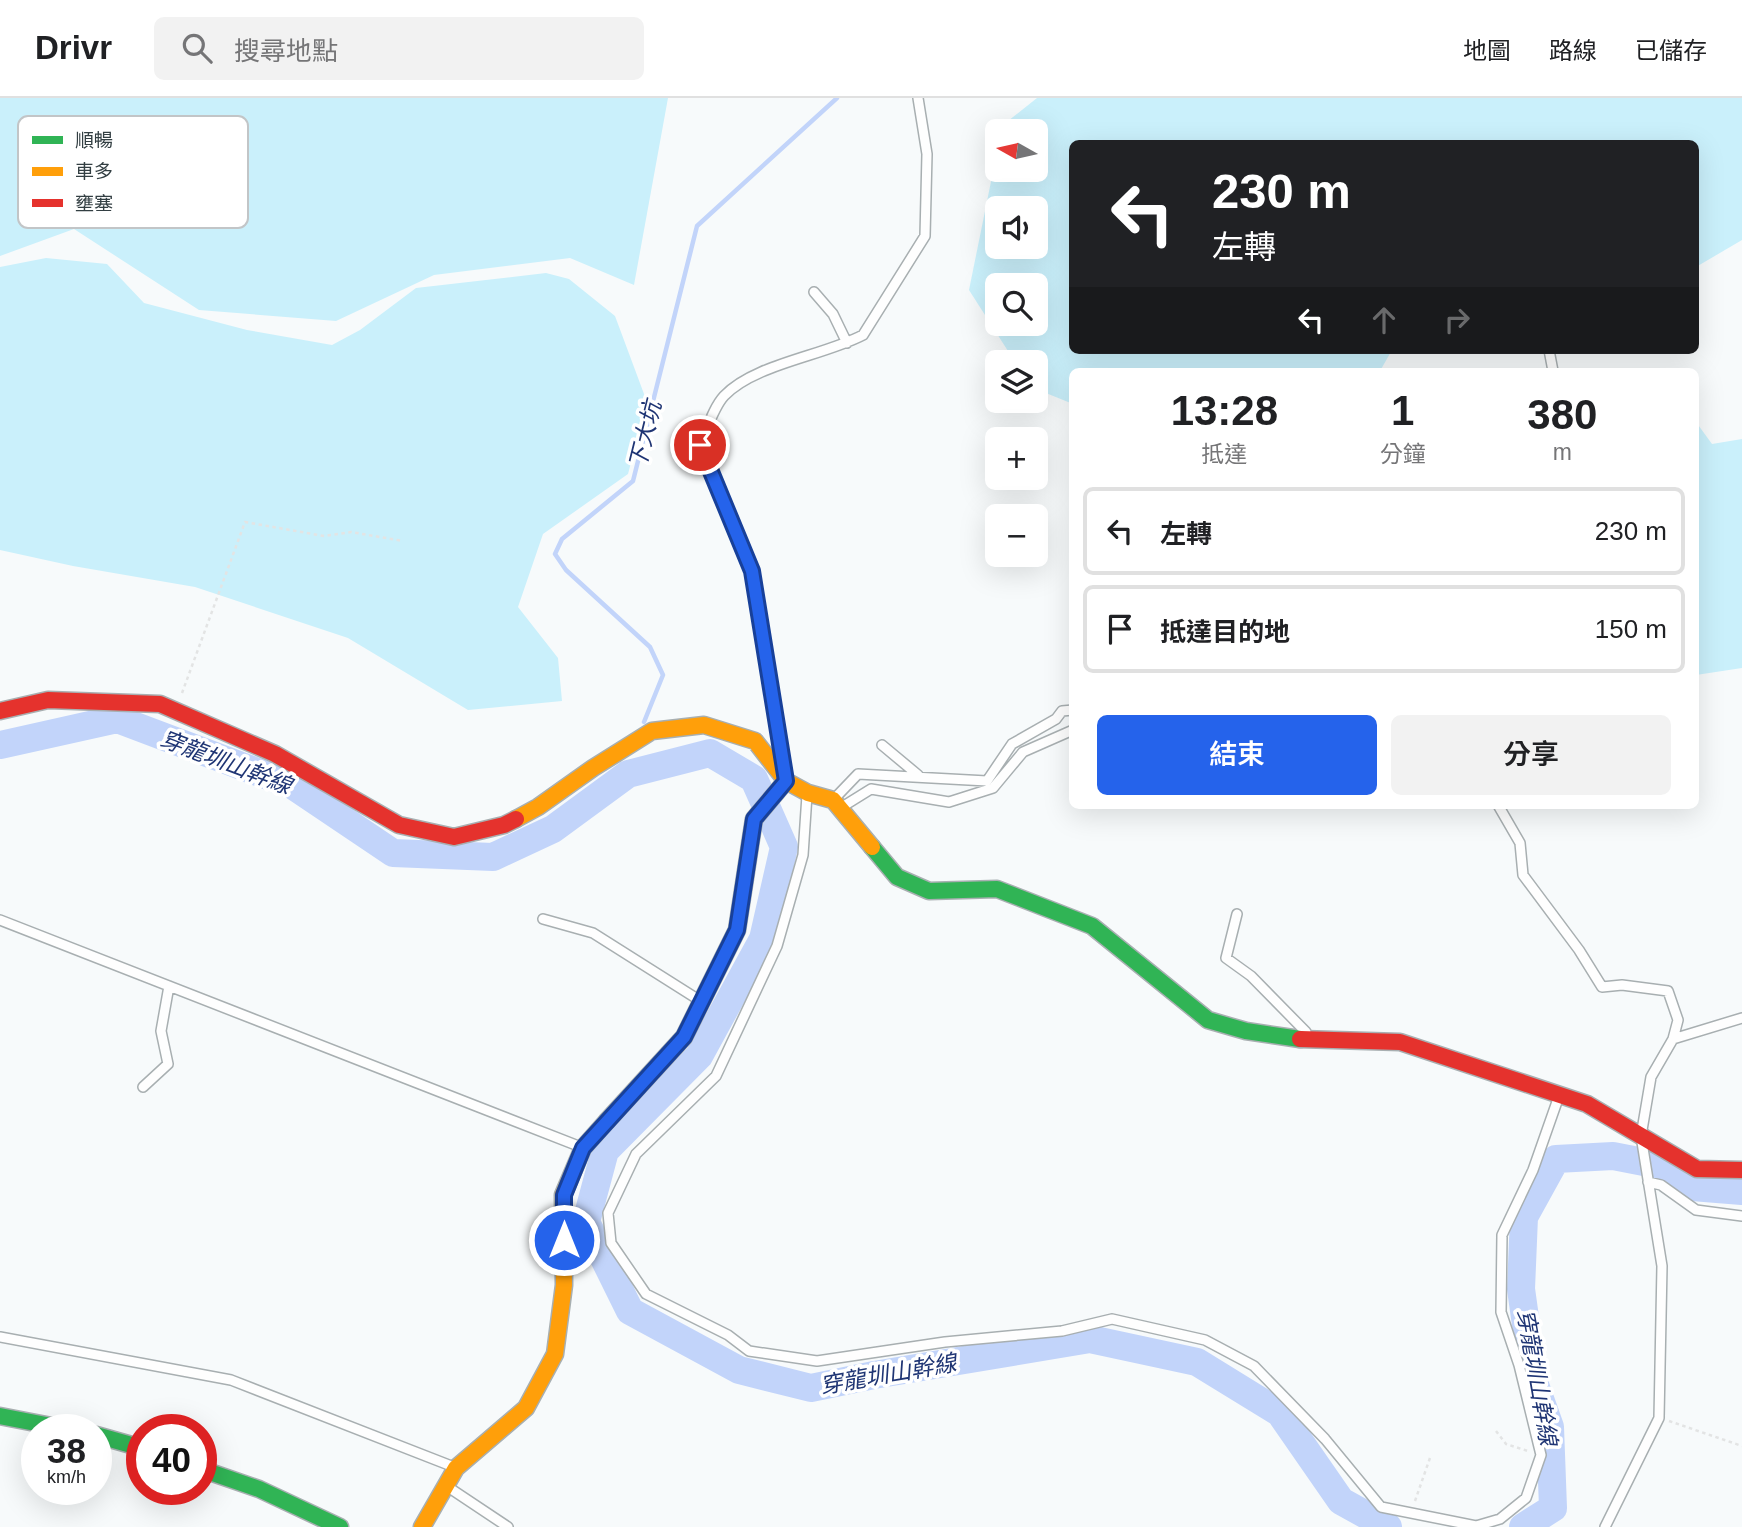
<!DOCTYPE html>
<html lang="zh-TW">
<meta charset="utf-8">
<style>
:root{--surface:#fff;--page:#f2f2f2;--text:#202124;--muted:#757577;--line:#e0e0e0;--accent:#2563eb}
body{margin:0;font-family:Helvetica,"Noto Sans TC",sans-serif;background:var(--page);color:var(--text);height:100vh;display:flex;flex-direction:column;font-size:26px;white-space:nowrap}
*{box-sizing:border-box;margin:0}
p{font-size:23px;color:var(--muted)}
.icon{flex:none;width:38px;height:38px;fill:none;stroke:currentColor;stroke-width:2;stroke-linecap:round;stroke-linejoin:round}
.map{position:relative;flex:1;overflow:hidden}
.sheet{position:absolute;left:1069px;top:270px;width:630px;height:441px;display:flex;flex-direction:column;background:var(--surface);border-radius:10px;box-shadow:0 7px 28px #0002}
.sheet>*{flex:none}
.guide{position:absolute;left:1069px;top:42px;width:630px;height:214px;border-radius:10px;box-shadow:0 7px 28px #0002;background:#202124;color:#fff;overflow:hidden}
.needle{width:46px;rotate:278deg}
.fabs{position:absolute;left:985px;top:21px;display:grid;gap:14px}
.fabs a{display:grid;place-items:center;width:63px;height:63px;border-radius:10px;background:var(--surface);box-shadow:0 7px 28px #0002;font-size:35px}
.speed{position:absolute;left:21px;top:1316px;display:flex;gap:14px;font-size:35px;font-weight:700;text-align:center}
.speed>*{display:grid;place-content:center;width:91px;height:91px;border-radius:50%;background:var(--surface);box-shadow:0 7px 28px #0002;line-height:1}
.speed small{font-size:18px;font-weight:400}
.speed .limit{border:10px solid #d22;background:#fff;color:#111}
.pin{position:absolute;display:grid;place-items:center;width:60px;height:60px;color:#fff;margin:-30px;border:4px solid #fff;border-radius:50%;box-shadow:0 2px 7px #0007}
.me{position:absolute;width:77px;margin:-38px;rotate:0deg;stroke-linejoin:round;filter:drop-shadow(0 0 5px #0008)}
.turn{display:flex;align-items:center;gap:24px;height:147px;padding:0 28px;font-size:32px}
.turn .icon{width:91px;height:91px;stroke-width:2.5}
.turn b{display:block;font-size:49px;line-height:60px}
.lanes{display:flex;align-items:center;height:66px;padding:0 28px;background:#0003;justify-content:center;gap:35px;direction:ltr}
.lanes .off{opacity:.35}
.eta{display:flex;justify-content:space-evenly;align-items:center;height:119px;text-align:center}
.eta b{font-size:42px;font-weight:600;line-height:49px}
.button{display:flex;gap:14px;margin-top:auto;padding:14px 28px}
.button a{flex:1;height:80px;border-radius:10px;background:var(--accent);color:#fff;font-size:28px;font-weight:600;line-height:80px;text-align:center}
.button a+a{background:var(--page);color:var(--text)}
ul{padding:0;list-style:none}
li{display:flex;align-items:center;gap:21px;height:88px;margin:0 14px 10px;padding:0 14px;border:4px solid var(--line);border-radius:10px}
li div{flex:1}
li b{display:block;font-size:26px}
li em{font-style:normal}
header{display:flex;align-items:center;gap:42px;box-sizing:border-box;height:98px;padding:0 35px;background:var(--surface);border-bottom:2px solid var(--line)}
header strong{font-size:33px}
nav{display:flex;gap:38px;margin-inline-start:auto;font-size:24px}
.search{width:490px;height:63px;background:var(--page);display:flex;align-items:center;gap:18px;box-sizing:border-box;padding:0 24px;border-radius:10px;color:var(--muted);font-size:26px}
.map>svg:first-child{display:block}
.green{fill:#caf0fb;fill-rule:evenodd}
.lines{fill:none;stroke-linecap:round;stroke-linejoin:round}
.stream{stroke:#c2d4fa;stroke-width:4.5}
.river{stroke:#c2d4fa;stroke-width:28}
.lane-casing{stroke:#a8afb1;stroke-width:12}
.fast-casing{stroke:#a8afb1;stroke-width:19}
.slow-casing{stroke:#a8afb1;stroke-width:19}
.jam-casing{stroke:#a8afb1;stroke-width:19}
.path{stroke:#e3e4e4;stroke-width:2.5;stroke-dasharray:3.5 3.5;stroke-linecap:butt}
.lane{stroke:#fefefe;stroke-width:9}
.fast{stroke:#30b455;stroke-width:16}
.slow{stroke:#ff9f0a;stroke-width:16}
.jam{stroke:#e5322d;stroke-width:16}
.route-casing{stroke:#184099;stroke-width:18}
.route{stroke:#2563eb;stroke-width:12}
.labels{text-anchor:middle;stroke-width:7;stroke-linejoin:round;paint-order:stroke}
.water-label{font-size:23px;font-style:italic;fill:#1f3574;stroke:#fff}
.key{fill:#fff;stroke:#c2c5c7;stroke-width:2}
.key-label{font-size:19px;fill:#333f43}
</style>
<header>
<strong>Drivr</strong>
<div class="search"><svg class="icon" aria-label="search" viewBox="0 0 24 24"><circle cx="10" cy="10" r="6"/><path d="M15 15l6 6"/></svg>搜尋地點</div>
<nav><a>地圖</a><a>路線</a><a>已儲存</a></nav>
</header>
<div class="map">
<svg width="1742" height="1429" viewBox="0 0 1742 1429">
<rect width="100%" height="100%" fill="#f7fafb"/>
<!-- green -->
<path class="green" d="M0,0H668L634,187L570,160L434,177L336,223L199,212L74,131L0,158Z
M1037,0H1742V142L1696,169V46H1073V252H1392L1380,273H1073V306L1036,291V264H1015L969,192L997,54L998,72H1036V33H1002L1003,27ZM998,110H1036V149H998ZM998,187H1036V226H998Z
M46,160L107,166L144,205L247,232L332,247L360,232L416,190L546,175L569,181L615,218L647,304L628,376L543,436L518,509L558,560L562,603L468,612L348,540L195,489L73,468L0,452V169Z
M1696,324L1712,346L1742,341V570L1696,577Z"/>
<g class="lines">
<!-- stream -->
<path class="stream" d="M644,624L663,577L650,549L566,472L555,456L562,441L633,383L697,128L837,0
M608,691L622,666"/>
<!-- river -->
<path class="river" d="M0,647L117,621L292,687L393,755L493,759L553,731L628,676L710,655L754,681L784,749L763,841L699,958L605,1053L586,1124L630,1213L739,1272L811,1290L874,1277L1090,1241L1197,1264L1280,1315L1341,1403L1388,1429
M1523,1429L1553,1410L1550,1329L1534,1284L1521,1191L1524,1119L1556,1061L1613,1058L1654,1066L1692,1089L1742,1093"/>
<!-- lane casing -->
<g class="lane-casing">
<path id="lane" d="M814,194L833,216L847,245
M1549,252L1553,273
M882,647L918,677
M783,664L752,473L700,347C707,332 713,310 724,298C754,266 823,258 863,237L925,138L927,56L918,0
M807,697L803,757L777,848L716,978L636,1056L608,1115L611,1145L646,1196L728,1237L749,1253L817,1263L945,1244L1062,1233L1112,1221L1205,1242L1254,1268L1325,1341L1381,1409L1476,1428L1500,1421L1526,1400L1541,1357L1519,1267L1501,1214L1502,1137L1533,1072L1559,998
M835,700L858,676L987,683L1012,646L1056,621L1062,613L1073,612
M1498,707L1520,745L1523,777L1579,852L1602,889L1622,887L1668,893L1678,922L1673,941L1651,979L1641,1038L1662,1168L1659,1320L1605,1429
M842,709L871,691L949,704L993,690L1023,654L1073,632
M1237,816L1226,860L1251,878L1306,934
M543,821L593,835L699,902
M0,822L581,1049
M1673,941L1742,920
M143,989L168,966L161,933L169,888
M1648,1084L1661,1087L1696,1112L1742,1118
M0,1239L231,1282L454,1369
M448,1389L508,1429"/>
</g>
<!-- fast casing -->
<g class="fast-casing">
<path id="fast" d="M872,749L897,779L929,793L997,791L1092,828L1208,922L1246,933L1300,941
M607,1023L684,939L737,832L754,721L786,683
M0,1318L72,1332
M96,1337L142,1350
M201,1371L259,1391L340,1429"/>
</g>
<!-- slow casing -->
<g class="slow-casing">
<path id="slow" d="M516,721L538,709L593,670L652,633L704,627L755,643L786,683L808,695L833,702L872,749
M422,1429L456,1370L526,1310L555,1256L564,1187L563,1097L583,1050L607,1023"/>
</g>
<!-- jam casing -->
<g class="jam-casing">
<path id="jam" d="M0,613L48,602L160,606L275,656L399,727L454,739L504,727L516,721
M1300,941L1400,944L1587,1006L1697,1071L1742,1072"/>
</g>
<!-- path -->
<path class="path" d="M182,595L245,424L324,438L351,434L403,443
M1669,1323L1742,1348
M1496,1333L1506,1346L1528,1353
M1415,1403L1431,1357"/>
<!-- lane -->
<use href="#lane" class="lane"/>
<!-- fast -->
<use href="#fast" class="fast"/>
<!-- slow -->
<use href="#slow" class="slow"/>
<!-- jam -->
<use href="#jam" class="jam"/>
</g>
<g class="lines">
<!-- route casing -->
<g class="route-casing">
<path id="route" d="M564,1142V1097L583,1050L684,939L737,832L754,721L786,683L752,473L700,347"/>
</g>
<!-- route -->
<use href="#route" class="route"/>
</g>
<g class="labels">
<!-- water labels -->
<g class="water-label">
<text transform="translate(645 337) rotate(-76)" y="8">下大坑</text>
<text transform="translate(226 664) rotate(21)" y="8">穿龍圳山幹線</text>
<text transform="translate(888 1276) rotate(-10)" y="8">穿龍圳山幹線</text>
<text transform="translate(1537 1279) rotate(80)" y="8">穿龍圳山幹線</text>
</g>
</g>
<!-- legend -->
<rect x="18" y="18" width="230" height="112" rx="10" class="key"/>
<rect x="32" y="38" width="31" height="8" fill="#30b455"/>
<rect x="32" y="69" width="31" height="9" fill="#ff9f0a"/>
<rect x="32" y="101" width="31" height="8" fill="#e5322d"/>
<g class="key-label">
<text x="75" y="49">順暢</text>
<text x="75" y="80">車多</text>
<text x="75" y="112">壅塞</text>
</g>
</svg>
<div class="fabs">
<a><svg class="needle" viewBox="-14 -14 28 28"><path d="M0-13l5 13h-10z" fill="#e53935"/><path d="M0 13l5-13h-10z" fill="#757577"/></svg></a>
<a><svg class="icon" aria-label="sound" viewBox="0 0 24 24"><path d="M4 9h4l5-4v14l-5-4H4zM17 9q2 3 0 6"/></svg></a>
<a><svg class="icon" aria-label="search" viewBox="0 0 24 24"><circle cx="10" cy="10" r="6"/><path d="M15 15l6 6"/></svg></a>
<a><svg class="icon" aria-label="layers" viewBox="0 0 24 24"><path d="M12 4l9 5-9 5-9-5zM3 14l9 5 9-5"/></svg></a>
<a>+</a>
<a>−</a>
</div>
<div class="speed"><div>38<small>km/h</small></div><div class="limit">40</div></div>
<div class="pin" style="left:700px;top:347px;background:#d93025"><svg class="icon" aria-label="arrive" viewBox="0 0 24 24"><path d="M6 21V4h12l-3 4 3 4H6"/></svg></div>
<svg class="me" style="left:564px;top:1142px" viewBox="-20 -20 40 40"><circle r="17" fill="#2563eb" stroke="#fff" stroke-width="3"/><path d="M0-11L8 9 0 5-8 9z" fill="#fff"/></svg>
<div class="guide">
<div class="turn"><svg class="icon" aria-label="left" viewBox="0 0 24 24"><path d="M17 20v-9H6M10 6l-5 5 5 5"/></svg><div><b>230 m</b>左轉</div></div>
<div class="lanes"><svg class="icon" aria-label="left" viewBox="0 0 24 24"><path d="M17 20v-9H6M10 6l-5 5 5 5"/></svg><svg class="icon off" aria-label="ahead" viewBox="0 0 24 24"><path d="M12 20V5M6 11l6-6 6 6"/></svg><svg class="icon off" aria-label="right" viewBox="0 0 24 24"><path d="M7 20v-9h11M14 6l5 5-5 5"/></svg></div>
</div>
<section class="sheet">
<div class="eta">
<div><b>13:28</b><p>抵達</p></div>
<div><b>1</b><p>分鐘</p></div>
<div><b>380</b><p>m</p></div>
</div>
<ul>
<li><svg class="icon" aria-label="left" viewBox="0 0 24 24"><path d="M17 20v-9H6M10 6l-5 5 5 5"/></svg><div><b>左轉</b></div><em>230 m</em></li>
<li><svg class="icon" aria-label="arrive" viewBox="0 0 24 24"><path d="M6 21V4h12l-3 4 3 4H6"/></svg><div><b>抵達目的地</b></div><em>150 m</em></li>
</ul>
<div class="button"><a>結束</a><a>分享</a></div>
</section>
</div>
